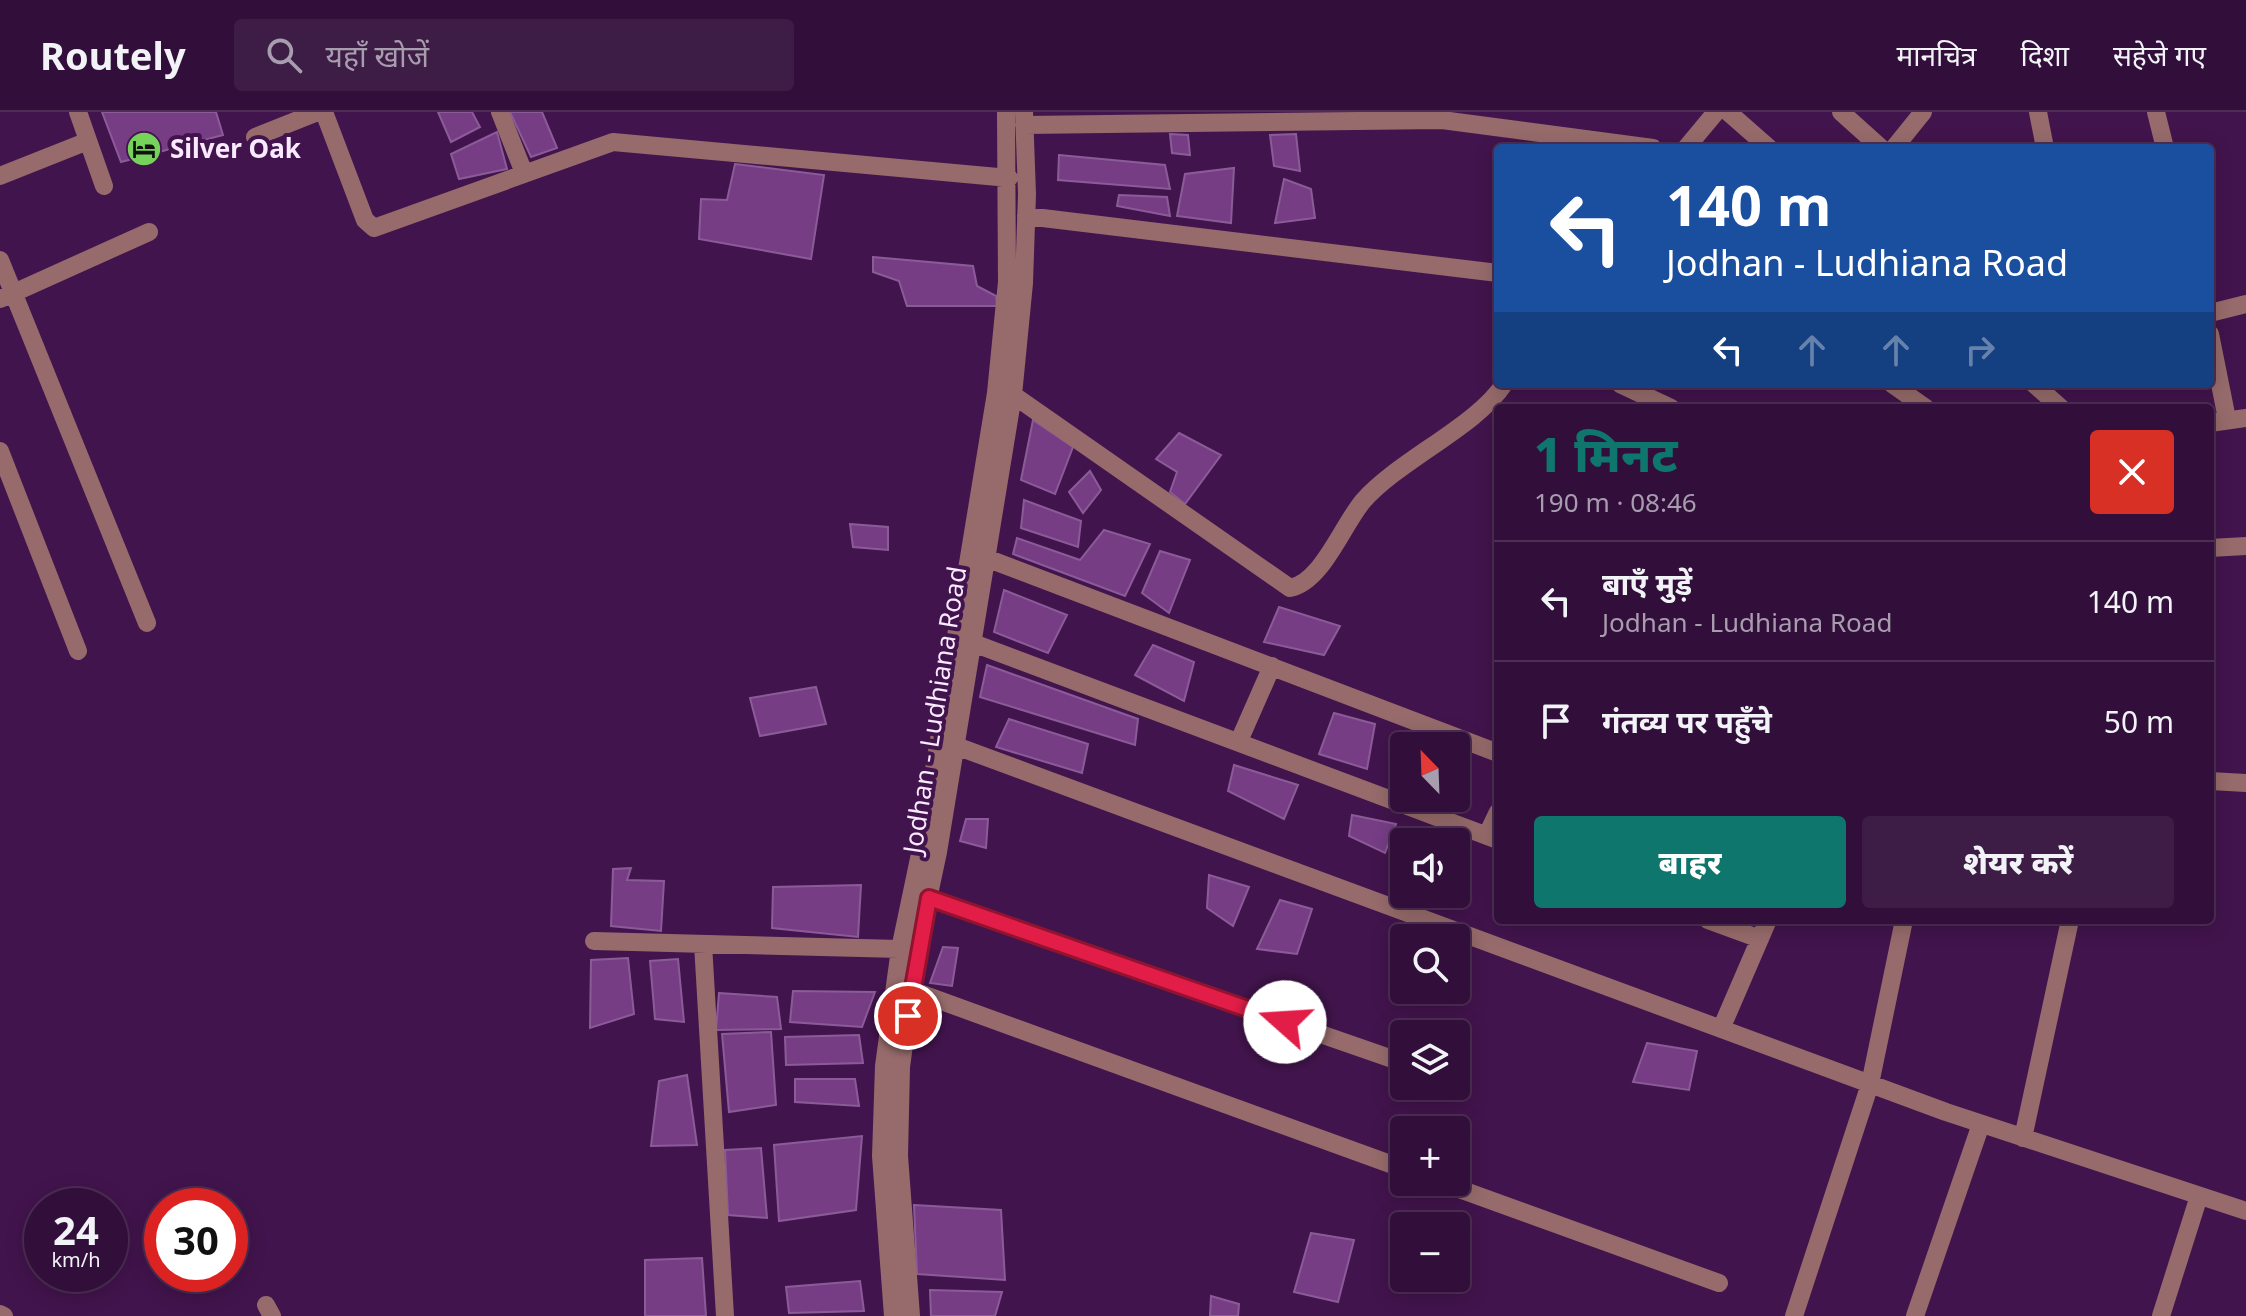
<!DOCTYPE html>
<html lang="hi">
<meta charset="utf-8">
<style>
:root{--surface:#320f3a;--page:#3d1d45;--text:#f1f3f6;--muted:#a89caf;--line:#4d2f54;--accent:#0f766e}
body{margin:0;font-family:"Noto Sans","Noto Sans Devanagari",sans-serif;background:var(--page);color:var(--text);height:100vh;display:flex;flex-direction:column;font-size:30px;white-space:nowrap}
*{box-sizing:border-box;margin:0}
p{font-size:26px;color:var(--muted)}
.icon{flex:none;width:44px;height:44px;fill:none;stroke:currentColor;stroke-width:2;stroke-linecap:round;stroke-linejoin:round}
.map{position:relative;flex:1;overflow:hidden}
.details{position:absolute;left:1494px;top:292px;width:720px;height:520px;display:flex;flex-direction:column;background:var(--surface);border-radius:8px;box-shadow:0 4px 20px #0003,0 0 0 2px var(--line)}
.details>*{flex:none}
.top-card{position:absolute;left:1494px;top:32px;width:720px;height:244px;border-radius:8px;box-shadow:0 4px 20px #0003,0 0 0 2px var(--line);background:#1a4fa0;color:#fff;overflow:hidden}
.needle{width:52px;rotate:337deg}
.buttons{position:absolute;left:1390px;top:620px;display:grid;gap:16px}
.buttons a{display:grid;place-items:center;width:80px;height:80px;border-radius:8px;background:var(--surface);box-shadow:0 4px 20px #0003,0 0 0 2px var(--line);font-size:40px}
.speed{position:absolute;left:24px;top:1076px;display:flex;gap:16px;font-size:40px;font-weight:700;text-align:center}
.speed>*{display:grid;place-content:center;width:104px;height:104px;border-radius:50%;background:var(--surface);box-shadow:0 4px 20px #0003,0 0 0 2px var(--line);line-height:1}
.speed small{font-size:20px;font-weight:400}
.speed .limit{border:12px solid #d22;background:#fff;color:#111}
.pin{position:absolute;display:grid;place-items:center;width:68px;height:68px;color:#fff;margin:-34px;border:4px solid #fff;border-radius:50%;box-shadow:0 2px 8px #0007}
.me{position:absolute;width:88px;margin:-44px;rotate:289deg;stroke-linejoin:round;filter:drop-shadow(0 0 6px #0008)}
.turn{display:flex;align-items:center;gap:28px;height:168px;padding:0 40px;font-size:36px}
.turn .icon{width:104px;height:104px;stroke-width:2.5}
.turn b{display:block;font-size:56px;line-height:68px}
.lanes{display:flex;align-items:center;height:76px;padding:0 40px;background:#0003;justify-content:center;gap:40px;direction:ltr}
.lanes .off{opacity:.35}
.round{display:grid;place-items:center;flex:none;width:84px;height:84px;border-radius:8px;background:var(--page)}
.summary{display:flex;align-items:center;justify-content:space-between;height:136px;padding:0 40px}
h1{font-size:48px;font-weight:800;line-height:60px;color:var(--accent)}
.button{display:flex;gap:16px;margin-top:auto;padding:16px 40px}
.button a{flex:1;height:92px;border-radius:8px;background:var(--accent);color:#fff;font-size:32px;font-weight:800;line-height:92px;text-align:center}
.button a+a{background:var(--page);color:var(--text)}
ul{padding:0;list-style:none}
li{display:flex;align-items:center;gap:24px;height:120px;padding:0 40px;border-top:2px solid var(--line)}
li div{flex:1}
li b{display:block;font-size:30px}
li em{font-style:normal}
header{display:flex;align-items:center;gap:48px;box-sizing:border-box;height:112px;padding:0 40px;background:var(--surface);border-bottom:2px solid var(--line)}
header strong{font-size:38px}
nav{display:flex;gap:44px;margin-inline-start:auto;font-size:28px}
.search{width:560px;height:72px;background:var(--page);display:flex;align-items:center;gap:20px;box-sizing:border-box;padding:0 28px;border-radius:8px;color:var(--muted);font-size:30px}
.map>svg:first-child{display:block}
.building{fill:#763d85;stroke:#8b5b98;stroke-width:2}
.lines{fill:none;stroke-linecap:round;stroke-linejoin:round}
.minor{stroke:#976b6b;stroke-width:18}
.route-casing{stroke:#92132f;stroke-width:20}
.route{stroke:#e11d48;stroke-width:14}
.labels{text-anchor:middle;stroke-width:8;stroke-linejoin:round;paint-order:stroke}
.poi-label{font-size:26px;font-weight:bold;fill:#faeafe;stroke:#42144d;text-anchor:start}
.street-label{font-size:26px;fill:#faeafe;stroke:#42144d}
</style>
<header>
<strong>Routely</strong>
<div class="search"><svg class="icon" aria-label="search" viewBox="0 0 24 24"><circle cx="10" cy="10" r="6"/><path d="M15 15l6 6"/></svg>यहाँ खोजें</div>
<nav><a>मानचित्र</a><a>दिशा</a><a>सहेजे गए</a></nav>
</header>
<div class="map">
<svg width="2246" height="1204" viewBox="0 0 2246 1204">
<rect width="100%" height="100%" fill="#42144d"/>
<!-- building -->
<path class="building" d="M102,0H216L223,23L121,50Z
M438,0H472L480,15L451,30Z
M510,0H542L557,36L531,45Z
M497,20L507,57L459,67L451,42Z
M1170,22L1188,23L1190,43L1172,41Z
M1296,22L1300,59L1274,54L1270,23Z
M1059,43L1165,53L1170,77L1058,68Z
M735,52L824,63L811,147L699,127L701,87L727,88Z
M1234,56L1231,111L1177,104L1185,62Z
M1284,67L1311,77L1315,106L1275,111Z
M1119,83L1167,85L1170,104L1117,94Z
M873,145L973,154L977,174L996,184L997,194H907L899,169L873,160Z
M1033,308L1073,335L1055,382L1021,368Z
M1179,321L1221,343L1185,392L1170,380L1177,360L1156,347Z
M1090,359L1101,378L1083,401L1069,380Z
M1024,388L1081,409L1078,435L1021,416Z
M850,412L888,415V438L853,435Z
M1104,418L1150,432L1125,484L1013,442L1017,426L1080,448Z
M1160,439L1190,448L1169,501L1142,481Z
M1004,478L1067,503L1048,541L994,520Z
M1279,495L1340,514L1324,543L1264,530Z
M1153,533L1194,550L1184,589L1135,563Z
M987,553L1138,607L1135,633L980,585Z
M816,575L826,612L760,624L750,586Z
M1334,601L1375,612L1367,657L1319,642Z
M1009,607L1088,632L1082,661L996,635Z
M1234,653L1298,673L1284,707L1228,679Z
M1352,703L1396,712L1385,741L1349,724Z
M966,707H988L986,736L960,729Z
M631,756L627,768L664,769L661,819L611,814L613,757Z
M1209,763L1249,775L1233,814L1207,796Z
M861,773L858,825L772,816L773,775Z
M1280,788L1312,797L1297,842L1257,837Z
M943,835L958,836L952,874L930,871Z
M628,846L634,902L590,916L591,848Z
M678,847L684,910L655,907L650,849Z
M793,879L875,880L862,915L790,910Z
M719,881L777,885L781,917L716,918Z
M771,920L776,993L729,1000L722,922Z
M859,923L863,951L786,953L785,925Z
M1647,931L1697,939L1689,978L1633,970Z
M687,963L697,1033L651,1034L659,969Z
M795,967H855L859,994L795,990Z
M862,1024L856,1098L779,1109L774,1033Z
M761,1036L767,1106L728,1103L725,1038Z
M914,1093L1001,1098L1005,1168L917,1162Z
M1311,1121L1354,1128L1338,1190L1294,1180Z
M702,1146L706,1204H645V1148Z
M860,1169L864,1199L789,1201L786,1175Z
M930,1178L1002,1180L995,1204H931Z
M1211,1184L1239,1192L1238,1204H1210Z"/>
<g class="lines">
<!-- minor -->
<path class="minor" d="M78,0L104,74
M324,0L365,108L374,116L613,30L1009,66
M500,0L524,61
M1728,0L1769,36
M1841,0L1881,36
M2038,0L2045,36
M2156,0L2165,36
M1024,13L1442,8L1653,36
M255,25L318,0
M1686,36L1716,0
M1894,36L1923,0
M0,64L88,29
M1026,104L1498,161
M0,148L147,511
M0,187L149,120
M2210,201L2246,192
M2210,222L2227,307
M1620,272L1671,296
M1892,272L1926,296
M2034,272L2061,296
M1013,283L1290,476C1322,470 1342,414 1363,389C1399,348 1477,314 1504,272
M2210,311L2246,306
M0,339L78,539
M2210,436L2246,434
M986,446L1498,641
M973,531L1498,728
M1239,629L1272,554
M956,634L1946,1000L2246,1099
M2210,669L2246,671
M1487,723L1498,700
M929,786L1404,951
M1708,808L1760,827
M594,829L900,837
M703,832L725,1204
M911,878L1404,1057
M1721,917L1768,808
M2023,1026L2070,808
M1440,1070L1719,1171
M266,1193L272,1204
M0,1202L4,1204
M893,1204L881,1044L884,954L900,837L921,737L996,281L1007,170L1006,0
M911,1204L899,1044L901,955L916,843L938,740L1013,283L1024,171L1027,82L1024,0
M1794,1204L1870,972L1904,808
M1915,1204L1981,1012
M2161,1204L2199,1084"/>
</g>
<g class="lines">
<!-- route casing -->
<g class="route-casing">
<path id="route" d="M908,904L929,786L1285,910"/>
</g>
<!-- route -->
<use href="#route" class="route"/>
</g>
<!-- icons -->
<defs>
<g id="hotel-disc" transform="scale(1.8)"><circle r="9.5" fill="#76d25a" stroke="#42144d"/><path d="M-6-4.5h1.5V1H6V5H4.5V3h-9V5H-6ZM-4 0a1.8 1.8 0 1 1 3.6 0ZM.5 0V-2.5h3Q6-2.5 6 0Z" fill="#111"/></g>
</defs>
<g fill-rule="evenodd">
<use href="#hotel-disc" x="144" y="37"/>
</g>
<g class="labels">
<!-- poi labels -->
<g class="poi-label">
<text x="170" y="46">Silver Oak</text>
</g>
<!-- street labels -->
<g class="street-label">
<text transform="translate(935 598) rotate(-81)" y="9">Jodhan - Ludhiana Road</text>
</g>
</g>
</svg>
<div class="buttons">
<a><svg class="needle" viewBox="-14 -14 28 28"><path d="M0-13l5 13h-10z" fill="#e53935"/><path d="M0 13l5-13h-10z" fill="#a89caf"/></svg></a>
<a><svg class="icon" aria-label="sound" viewBox="0 0 24 24"><path d="M4 9h4l5-4v14l-5-4H4zM17 9q2 3 0 6"/></svg></a>
<a><svg class="icon" aria-label="search" viewBox="0 0 24 24"><circle cx="10" cy="10" r="6"/><path d="M15 15l6 6"/></svg></a>
<a><svg class="icon" aria-label="layers" viewBox="0 0 24 24"><path d="M12 4l9 5-9 5-9-5zM3 14l9 5 9-5"/></svg></a>
<a>+</a>
<a>−</a>
</div>
<div class="speed"><div>24<small>km/h</small></div><div class="limit">30</div></div>
<div class="pin" style="left:908px;top:904px;background:#d93025"><svg class="icon" aria-label="arrive" viewBox="0 0 24 24"><path d="M6 21V4h12l-3 4 3 4H6"/></svg></div>
<svg class="me" style="left:1285px;top:910px" viewBox="-20 -20 40 40"><circle r="19" fill="#fff"/><path d="M0-13L10 11 0 6-10 11z" fill="#e11d48"/></svg>
<div class="top-card">
<div class="turn"><svg class="icon" aria-label="left" viewBox="0 0 24 24"><path d="M17 20v-9H6M10 6l-5 5 5 5"/></svg><div><b>140 m</b>Jodhan - Ludhiana Road</div></div>
<div class="lanes"><svg class="icon" aria-label="left" viewBox="0 0 24 24"><path d="M17 20v-9H6M10 6l-5 5 5 5"/></svg><svg class="icon off" aria-label="ahead" viewBox="0 0 24 24"><path d="M12 20V5M6 11l6-6 6 6"/></svg><svg class="icon off" aria-label="ahead" viewBox="0 0 24 24"><path d="M12 20V5M6 11l6-6 6 6"/></svg><svg class="icon off" aria-label="right" viewBox="0 0 24 24"><path d="M7 20v-9h11M14 6l5 5-5 5"/></svg></div>
</div>
<section class="details">
<div class="summary"><div><h1>1 मिनट</h1><p>190 m · 08:46</p></div><a class="round" style="background:#d93025;color:#fff"><svg class="icon" aria-label="close" viewBox="0 0 24 24"><path d="M6 6l12 12M18 6L6 18"/></svg></a></div>
<ul>
<li><svg class="icon" aria-label="left" viewBox="0 0 24 24"><path d="M17 20v-9H6M10 6l-5 5 5 5"/></svg><div><b>बाएँ मुड़ें</b><p>Jodhan - Ludhiana Road</p></div><em>140 m</em></li>
<li><svg class="icon" aria-label="arrive" viewBox="0 0 24 24"><path d="M6 21V4h12l-3 4 3 4H6"/></svg><div><b>गंतव्य पर पहुँचे</b></div><em>50 m</em></li>
</ul>
<div class="button"><a>बाहर</a><a>शेयर करें</a></div>
</section>
</div>
